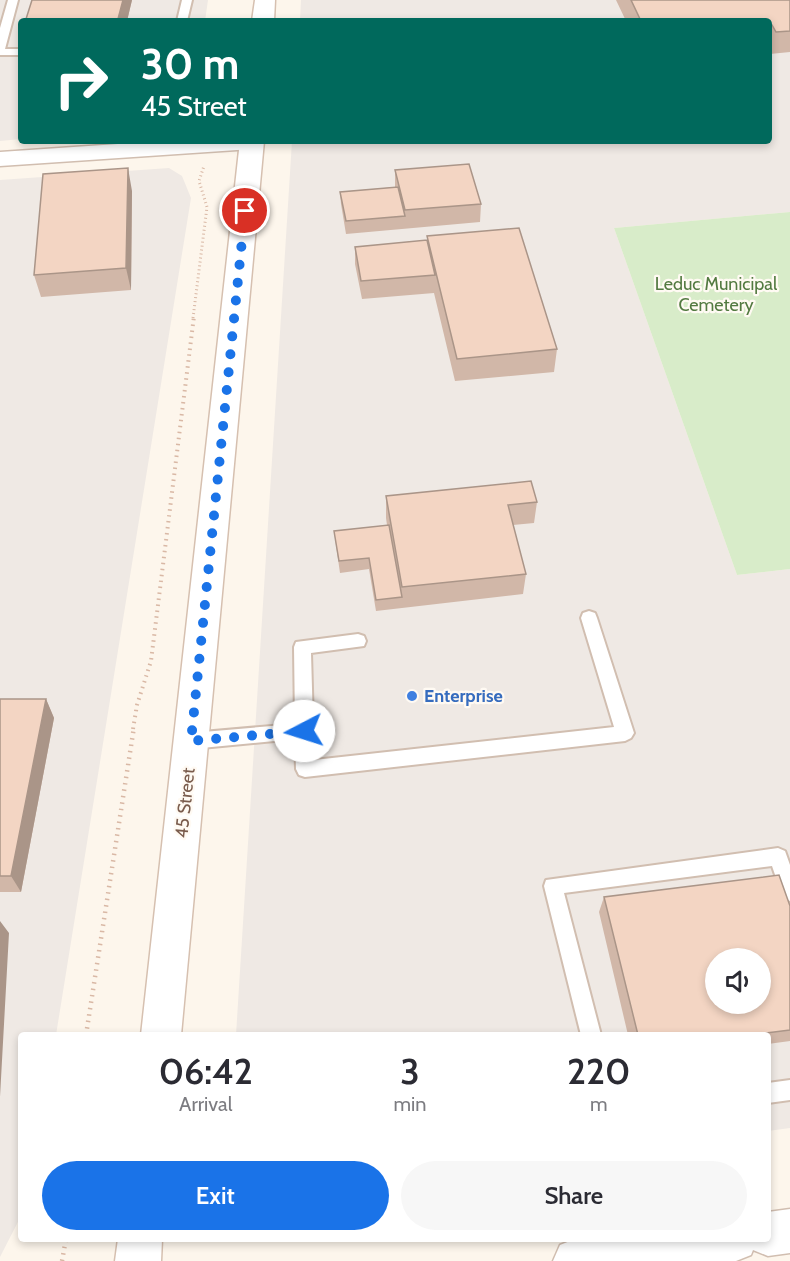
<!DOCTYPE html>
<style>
:root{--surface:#fff;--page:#f7f7f7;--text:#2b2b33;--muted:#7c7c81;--accent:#1a73e8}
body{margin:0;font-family:Cabin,sans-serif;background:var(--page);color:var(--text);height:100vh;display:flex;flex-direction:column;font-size:22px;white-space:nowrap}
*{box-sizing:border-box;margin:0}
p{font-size:20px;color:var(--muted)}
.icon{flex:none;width:33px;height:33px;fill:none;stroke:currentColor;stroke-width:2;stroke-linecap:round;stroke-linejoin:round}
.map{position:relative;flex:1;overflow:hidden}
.drawer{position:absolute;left:18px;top:1032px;width:753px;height:210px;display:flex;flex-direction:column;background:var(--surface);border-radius:6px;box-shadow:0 3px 9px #0003}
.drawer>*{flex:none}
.banner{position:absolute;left:18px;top:18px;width:754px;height:126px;border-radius:6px;box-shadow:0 3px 9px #0003;background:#00695c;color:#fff;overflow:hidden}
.fabs{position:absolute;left:705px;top:948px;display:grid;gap:12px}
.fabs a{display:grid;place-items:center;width:66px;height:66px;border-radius:50%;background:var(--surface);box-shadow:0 3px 9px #0003;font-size:30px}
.pin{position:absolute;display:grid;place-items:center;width:51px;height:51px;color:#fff;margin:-26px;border:3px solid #fff;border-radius:50%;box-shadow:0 2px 6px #0007}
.me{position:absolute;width:66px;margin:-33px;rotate:265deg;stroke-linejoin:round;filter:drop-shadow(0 0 4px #0008)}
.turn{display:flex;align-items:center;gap:21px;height:126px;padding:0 24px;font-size:27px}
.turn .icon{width:78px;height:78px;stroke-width:2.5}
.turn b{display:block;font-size:42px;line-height:51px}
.eta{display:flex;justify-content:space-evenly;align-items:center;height:102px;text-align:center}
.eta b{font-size:36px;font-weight:600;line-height:42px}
.cta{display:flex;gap:12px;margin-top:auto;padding:12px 24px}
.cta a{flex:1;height:69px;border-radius:36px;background:var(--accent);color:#fff;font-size:24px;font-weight:600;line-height:69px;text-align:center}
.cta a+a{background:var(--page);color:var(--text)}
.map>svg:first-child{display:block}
.industrial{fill:#efe9e4;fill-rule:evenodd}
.green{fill:#d8ecc9}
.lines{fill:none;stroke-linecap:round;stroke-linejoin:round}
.service-casing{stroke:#d1beb0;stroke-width:4}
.minor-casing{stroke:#d1beb0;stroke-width:3}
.secondary-casing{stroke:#d6c0b0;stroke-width:3}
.path-far2{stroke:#d9b8a5;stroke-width:3;stroke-dasharray:1 3;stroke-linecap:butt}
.path-far1{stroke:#d9b8a5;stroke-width:4;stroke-dasharray:1.5 4.5;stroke-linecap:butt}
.path{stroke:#d9b8a5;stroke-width:4.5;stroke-dasharray:1.5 5;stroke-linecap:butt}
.service{fill:#fff;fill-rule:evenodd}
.minor{fill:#fff;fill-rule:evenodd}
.secondary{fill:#fff;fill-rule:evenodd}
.wall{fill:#d1b7a8}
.shaded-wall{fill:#aa9588}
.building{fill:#f3d5c3;stroke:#aa9588;stroke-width:1.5;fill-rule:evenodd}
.route{stroke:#1a73e8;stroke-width:10;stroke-dasharray:0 18}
.shop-dot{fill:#3f7fe0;stroke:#fffaf3;stroke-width:2}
.labels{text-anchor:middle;stroke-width:4.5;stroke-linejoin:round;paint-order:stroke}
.park-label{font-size:18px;fill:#537a41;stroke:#fffaf3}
.shop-label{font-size:18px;font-weight:bold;fill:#366cbe;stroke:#fffaf3;text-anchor:start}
.street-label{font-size:18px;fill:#7a5c4d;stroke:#fffaf3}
</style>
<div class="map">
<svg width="790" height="1261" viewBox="0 0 790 1261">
<rect width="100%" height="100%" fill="#fdf6ec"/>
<!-- industrial -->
<path class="industrial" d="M0,0H208L205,21H21V139L0,141Z
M301,0H790V212L614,228L737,575L790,569V1128L768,1131V1035H236L292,141H770V21H300ZM716,958H760V1004H716Z
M169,168L182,176L191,198L56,1035H21V1216L0,1257V180Z"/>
<!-- green -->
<path class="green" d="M790,212V569L737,575L614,228Z"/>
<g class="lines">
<!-- service casing -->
<g class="service-casing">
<path id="service" d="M8,0H18L5,49H21V55H0V28Z
M182,0H192L187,21H177Z
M589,611L595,613L597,618L634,733L631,738L625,741L305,777L299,775L296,769L295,739L191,749L185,746L182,741L185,736L191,733L295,724L294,647L296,642L358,634L364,636L366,641L364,646L311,653L314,760L614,727L581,618L583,613Z
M778,848L785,851L790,865V901L783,898L772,866L564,893L601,1035H581L544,886L546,880Z
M790,1080V1100L768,1103V1083Z"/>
</g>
<!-- minor casing -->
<g class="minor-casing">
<path id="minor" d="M162,141L264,142L260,147L252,149L0,166V152Z
M790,1209V1253L768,1256L753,1250L751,1255L736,1261H553L560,1245L575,1239H768V1212Z"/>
</g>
<!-- secondary casing -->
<g class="secondary-casing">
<path id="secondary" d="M255,0H275L274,21H252Z
M240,141H264L181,1035H141Z
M118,1239H162L161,1261H115Z"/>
</g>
<!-- path-far2 -->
<path class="path-far2" d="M193,318L207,207L199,181L204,166"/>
<!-- path-far1 -->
<path class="path-far1" d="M133,729L137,705L151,661L194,316"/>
<!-- path -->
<path class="path" d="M86,1035L134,727
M62,1261L66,1239"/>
<!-- service -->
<use href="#service" class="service"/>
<!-- minor -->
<use href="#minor" class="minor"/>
<!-- secondary -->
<use href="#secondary" class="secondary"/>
</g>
<!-- wall -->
<path class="wall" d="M132,0L127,21H26V19Z
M616,0H790V52L770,54V21H626Z
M395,170L481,204L480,222L346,234L341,204L340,192L395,187Z
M132,191L131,290L41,297L34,275Z
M427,236L557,349L554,372L455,381L434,293L362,299L355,264V247L427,240Z
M386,496L537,502L534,523L513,525L526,574L523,594L376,611L369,569L340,573L334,531L387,525L386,518Z
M0,699H46L54,718L21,892H0Z
M604,897L790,906V1041L768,1044V1035H628L599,912Z"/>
<!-- shaded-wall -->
<path class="shaded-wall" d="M123,0H132L127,21H119L118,19Z
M128,168L132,191L131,290L126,268Z
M46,699L54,718L21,892L11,876Z
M0,921L9,933L0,1097Z"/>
<!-- building -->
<path class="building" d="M32,0H123L118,19H26Z
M631,0H790V31L776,32L772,25H770V21H641Z
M469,164L481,204L405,210L395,170Z
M128,168L126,268L34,275L43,174Z
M398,187L405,216L346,221L340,192Z
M519,228L557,349L457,359L427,236Z
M427,240L435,275L361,281L355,247Z
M531,481L537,502L508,505L526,574L402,587L386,496Z
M389,525L402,597L376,600L369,558L339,561L334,531Z
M0,699H46L11,876H0Z
M779,875L790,906V1030L751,1035H638L604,897ZM716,958H760V1004H716Z"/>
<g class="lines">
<!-- route -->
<path class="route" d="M245,211L191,741L304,731"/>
</g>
<!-- markers -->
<circle class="shop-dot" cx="412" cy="696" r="6"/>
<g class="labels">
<!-- park labels -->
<g class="park-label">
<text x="716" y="290">Leduc Municipal<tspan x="716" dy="21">Cemetery</tspan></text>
</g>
<!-- shop labels -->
<g class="shop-label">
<text x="424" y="702">Enterprise</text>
</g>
<!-- street labels -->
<g class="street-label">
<text transform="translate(185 803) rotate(-84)" y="6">45 Street</text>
</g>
</g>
</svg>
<div class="fabs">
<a><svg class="icon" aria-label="sound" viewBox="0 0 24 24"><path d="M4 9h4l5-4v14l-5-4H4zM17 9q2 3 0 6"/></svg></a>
</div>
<div class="pin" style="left:245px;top:211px;background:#d93025"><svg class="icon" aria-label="arrive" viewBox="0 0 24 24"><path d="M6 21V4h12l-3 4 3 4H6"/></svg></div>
<svg class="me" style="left:304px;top:731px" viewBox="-20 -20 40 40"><circle r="19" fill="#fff"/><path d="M0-13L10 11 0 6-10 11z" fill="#1a73e8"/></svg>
<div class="banner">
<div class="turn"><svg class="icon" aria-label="right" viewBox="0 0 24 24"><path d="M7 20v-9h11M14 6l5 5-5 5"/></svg><div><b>30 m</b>45 Street</div></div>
</div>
<section class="drawer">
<div class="eta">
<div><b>06:42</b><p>Arrival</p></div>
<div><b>3</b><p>min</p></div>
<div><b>220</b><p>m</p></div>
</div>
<div class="cta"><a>Exit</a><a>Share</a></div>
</section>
</div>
